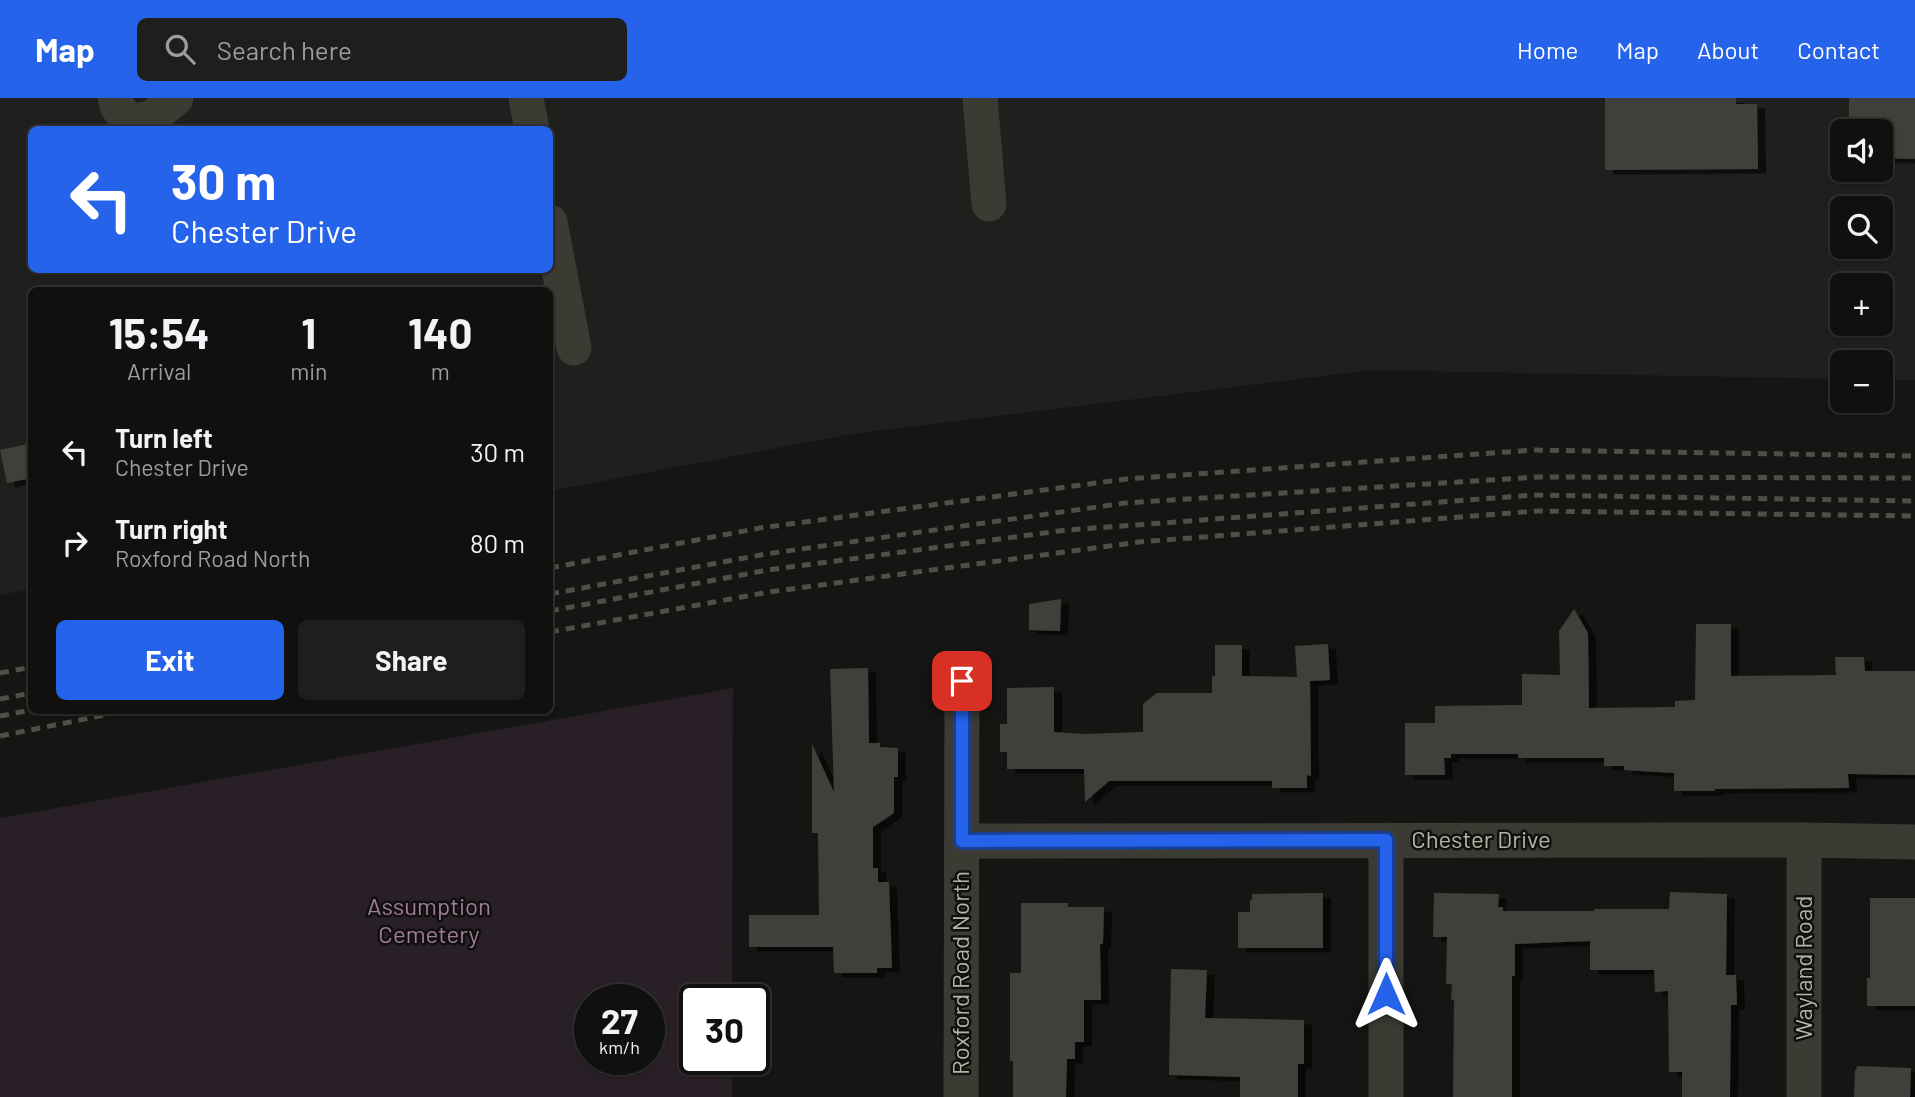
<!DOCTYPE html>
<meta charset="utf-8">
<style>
:root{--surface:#10100f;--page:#1e1e1d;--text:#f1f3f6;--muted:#9c9d9e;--line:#30302f;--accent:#2563eb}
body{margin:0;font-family:Barlow,sans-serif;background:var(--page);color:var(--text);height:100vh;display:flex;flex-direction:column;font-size:26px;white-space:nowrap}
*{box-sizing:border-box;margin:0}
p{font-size:23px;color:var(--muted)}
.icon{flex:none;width:38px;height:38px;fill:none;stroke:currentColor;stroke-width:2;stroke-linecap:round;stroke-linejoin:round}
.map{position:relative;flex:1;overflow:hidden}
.details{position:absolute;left:28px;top:189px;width:525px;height:427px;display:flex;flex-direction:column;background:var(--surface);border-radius:10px;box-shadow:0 2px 5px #0004,0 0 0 2px var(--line)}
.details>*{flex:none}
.banner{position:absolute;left:28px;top:28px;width:525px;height:147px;border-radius:10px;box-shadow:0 2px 5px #0004,0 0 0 2px var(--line);background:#2563eb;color:#fff;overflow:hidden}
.fabs{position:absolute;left:1830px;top:21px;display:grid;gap:14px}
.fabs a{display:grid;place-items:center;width:63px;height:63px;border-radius:10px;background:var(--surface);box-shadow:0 2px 5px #0004,0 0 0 2px var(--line);font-size:35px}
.speed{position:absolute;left:574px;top:886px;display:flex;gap:14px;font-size:35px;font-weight:700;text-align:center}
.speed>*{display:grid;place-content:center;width:91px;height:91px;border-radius:50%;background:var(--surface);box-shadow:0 2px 5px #0004,0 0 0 2px var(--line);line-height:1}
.speed small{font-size:18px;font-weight:400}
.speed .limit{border:4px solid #111;border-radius:10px;background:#fff;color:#111}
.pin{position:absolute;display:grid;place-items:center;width:60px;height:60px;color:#fff;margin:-30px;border-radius:14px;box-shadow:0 4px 10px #0006}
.me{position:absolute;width:77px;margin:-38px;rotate:0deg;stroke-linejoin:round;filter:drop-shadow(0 0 5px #0008)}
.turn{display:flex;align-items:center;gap:24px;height:147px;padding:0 28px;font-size:32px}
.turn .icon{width:91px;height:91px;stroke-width:2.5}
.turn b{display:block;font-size:49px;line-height:60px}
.eta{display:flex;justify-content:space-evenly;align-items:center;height:119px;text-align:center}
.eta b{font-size:42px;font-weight:700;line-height:49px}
.primary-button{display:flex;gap:14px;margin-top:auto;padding:14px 28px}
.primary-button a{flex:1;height:80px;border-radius:10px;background:var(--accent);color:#fff;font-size:28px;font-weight:700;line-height:80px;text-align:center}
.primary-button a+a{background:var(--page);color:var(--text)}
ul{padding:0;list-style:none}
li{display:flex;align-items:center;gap:21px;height:91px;padding:0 28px}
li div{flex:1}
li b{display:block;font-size:26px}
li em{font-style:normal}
header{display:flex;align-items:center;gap:42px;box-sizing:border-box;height:98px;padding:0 35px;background:var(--accent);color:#fff}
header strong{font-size:33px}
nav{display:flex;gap:38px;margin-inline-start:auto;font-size:24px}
.search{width:490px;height:63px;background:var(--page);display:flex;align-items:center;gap:18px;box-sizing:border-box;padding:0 24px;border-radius:10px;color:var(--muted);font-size:26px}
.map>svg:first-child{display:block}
.built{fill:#1f201d;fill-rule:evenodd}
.green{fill:#291f26;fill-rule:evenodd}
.building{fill:#40403b;filter:url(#shadow)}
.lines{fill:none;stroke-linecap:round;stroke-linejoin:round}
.minor{stroke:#3b3b34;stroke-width:35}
.rail{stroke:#504f47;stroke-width:5;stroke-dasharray:9 7;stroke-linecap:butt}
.route-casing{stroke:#184099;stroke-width:18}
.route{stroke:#2563eb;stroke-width:12}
.labels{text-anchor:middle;stroke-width:5;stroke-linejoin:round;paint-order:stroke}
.street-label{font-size:24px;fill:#b7b4a4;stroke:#10110f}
.park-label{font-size:24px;fill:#a47a9b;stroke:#10110f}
</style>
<header>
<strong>Map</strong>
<div class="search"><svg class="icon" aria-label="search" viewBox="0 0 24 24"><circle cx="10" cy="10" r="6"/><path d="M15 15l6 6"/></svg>Search here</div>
<nav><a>Home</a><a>Map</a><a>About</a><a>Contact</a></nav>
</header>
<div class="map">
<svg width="1915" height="999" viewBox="0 0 1915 999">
<defs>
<filter id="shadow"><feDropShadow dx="8" dy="4.5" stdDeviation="0" flood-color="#0009"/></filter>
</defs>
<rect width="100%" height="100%" fill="#151614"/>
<!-- built -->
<path class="built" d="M0,0H1915V282H1881V264H1843V281L1371,272L851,336L550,393V192H32L31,491L0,497ZM32,32H550V172H32ZM1843,33H1881V72H1843ZM1843,110H1881V149H1843ZM1843,187H1881V226H1843Z"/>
<!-- green -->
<path class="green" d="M733,590L732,901H695V961H732V999H0V720ZM649,901V961H590V901Z"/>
<!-- building -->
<path class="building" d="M1605,0H1736V6H1757L1758,71L1605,72Z
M1849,0H1915V61L1881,60V33H1849Z
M32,345V380L7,385L0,352Z
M1061,501L1060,533L1029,532V506Z
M1574,511L1588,535L1589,610L1675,609V603L1695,602L1696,526H1731V578L1836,577L1835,559H1864L1865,573H1915V677L1848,676L1849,690L1715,691V693H1674V675L1624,672V668H1604V660H1518V656H1451V660H1444L1445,677H1405V625H1435V608L1522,607V576L1560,577L1559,533Z
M1328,546L1330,582L1310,583L1311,678L1307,677V690H1272V683H1109L1085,704L1084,671H1007V654H1000V626H1007V590L1054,589V634L1085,636L1143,634V606L1157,595H1212V578H1215V547H1242V578L1297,579L1295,548Z
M868,570L869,645H880V649L898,650V679H894V715L873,729V770H878V784H889L892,870H877V875H834L833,849H749V817H819L818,735H812V646L834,694L830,571Z
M1670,794L1727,796L1726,877H1736L1737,907H1731L1730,999H1682V974H1669L1668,893L1655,894L1654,872H1590V843L1515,846V878H1512V999H1453L1454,902H1451L1452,886H1446L1447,839H1433L1434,795L1499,796L1498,809H1503V813H1594V811H1669Z
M1323,795V850H1238V814H1250V802H1252V796Z
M1870,800H1915V908H1867V880H1870Z
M1021,805H1068V809H1104L1103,846H1100L1101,902H1084V944H1075V961H1067L1066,999H1013V963H1010V875H1021Z
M1171,871L1207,872L1205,920L1304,922V966H1298V999H1240V979L1169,977Z
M1857,968L1911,970L1910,999H1854L1855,972H1856Z"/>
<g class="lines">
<!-- minor -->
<path class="minor" d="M115,0L117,8L128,24L152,20L176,0
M526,0L532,32
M980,0L989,106
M550,124L574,250
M1804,742V999
M962,743L1804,742L1915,744
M961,999L962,583
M1386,999V742"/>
<!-- rail -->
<path class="rail" d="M550,470L760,430L1126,381L1534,352L1915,358
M550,496L766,456L1125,405L1537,379L1915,380
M550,513L768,472L1067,432L1136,427L1534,397L1915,403
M550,534L769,494L1139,444L1537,413L1915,418
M0,575L32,569
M0,601L32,595
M0,618L32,612
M0,638L130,612"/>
</g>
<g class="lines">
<!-- route casing -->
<g class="route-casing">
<path id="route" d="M962,583V743L1386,742V896"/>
</g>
<!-- route -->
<use href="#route" class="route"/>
</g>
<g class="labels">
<!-- street labels -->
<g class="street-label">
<text x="1481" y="750">Chester Drive</text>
<text transform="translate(1804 870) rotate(-90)" y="8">Wayland Road</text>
<text transform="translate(961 875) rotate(-90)" y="8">Roxford Road North</text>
</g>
<!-- park labels -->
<g class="park-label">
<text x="429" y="817">Assumption<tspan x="429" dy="28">Cemetery</tspan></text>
</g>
</g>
</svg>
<div class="fabs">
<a><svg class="icon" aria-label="sound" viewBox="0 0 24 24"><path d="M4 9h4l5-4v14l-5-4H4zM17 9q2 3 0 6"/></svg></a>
<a><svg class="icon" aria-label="search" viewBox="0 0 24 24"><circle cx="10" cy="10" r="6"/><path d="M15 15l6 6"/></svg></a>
<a>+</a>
<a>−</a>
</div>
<div class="speed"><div>27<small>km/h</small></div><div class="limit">30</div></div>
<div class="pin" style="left:962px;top:583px;background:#d93025"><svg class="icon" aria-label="arrive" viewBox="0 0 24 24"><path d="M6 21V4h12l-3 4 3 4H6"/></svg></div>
<svg class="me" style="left:1386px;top:896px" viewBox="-20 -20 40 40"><path d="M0-17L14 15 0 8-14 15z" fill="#2563eb" stroke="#fff" stroke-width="4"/></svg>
<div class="banner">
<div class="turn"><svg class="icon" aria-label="left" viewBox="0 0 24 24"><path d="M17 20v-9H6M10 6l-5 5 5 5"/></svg><div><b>30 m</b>Chester Drive</div></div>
</div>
<section class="details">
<div class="eta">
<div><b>15:54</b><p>Arrival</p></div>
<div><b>1</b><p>min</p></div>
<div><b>140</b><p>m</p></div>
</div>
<ul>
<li><svg class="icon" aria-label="left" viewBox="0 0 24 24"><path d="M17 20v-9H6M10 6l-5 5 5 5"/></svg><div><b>Turn left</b><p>Chester Drive</p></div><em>30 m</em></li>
<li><svg class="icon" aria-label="right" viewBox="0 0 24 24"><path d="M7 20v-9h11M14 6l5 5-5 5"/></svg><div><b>Turn right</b><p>Roxford Road North</p></div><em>80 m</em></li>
</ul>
<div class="primary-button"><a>Exit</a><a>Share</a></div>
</section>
</div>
